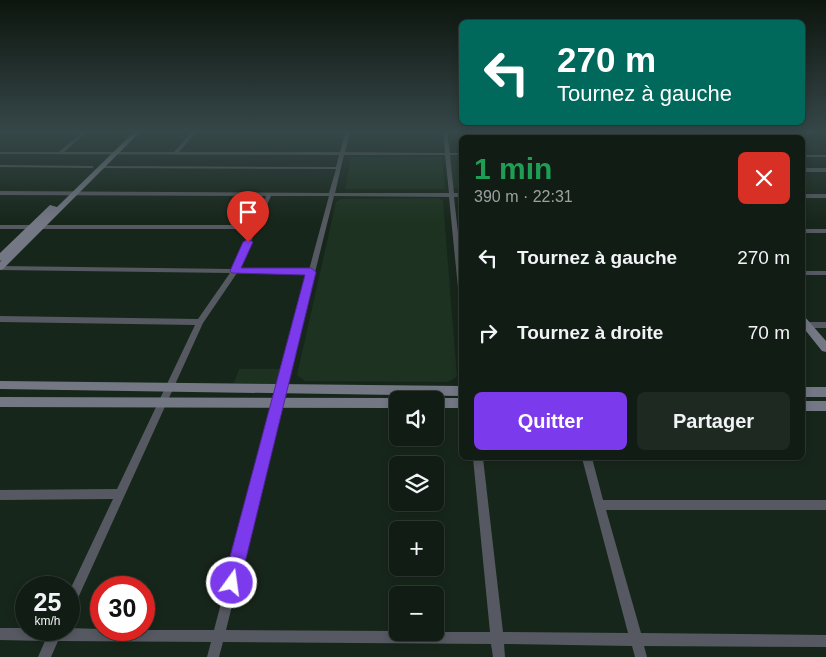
<!DOCTYPE html>
<html lang="fr">
<meta charset="utf-8">
<style>
:root{--surface:#111c14;--page:#1e2922;--text:#f1f3f6;--muted:#9ca1a0;--line:#303a34;--accent:#7c3aed}
body{margin:0;font-family:Arial,sans-serif;background:var(--page);color:var(--text);height:100vh;display:flex;flex-direction:column;font-size:19px;white-space:nowrap}
*{box-sizing:border-box;margin:0}
p{font-size:16px;color:var(--muted)}
.icon{flex:none;width:28px;height:28px;fill:none;stroke:currentColor;stroke-width:2;stroke-linecap:round;stroke-linejoin:round}
.map{position:relative;flex:1;overflow:hidden}
.sheet{position:absolute;left:459px;top:135px;width:346px;height:325px;display:flex;flex-direction:column;background:var(--surface);border-radius:8px;box-shadow:0 2px 8px #0003,0 0 0 1px var(--line)}
.sheet>*{flex:none}
.guide{position:absolute;left:459px;top:20px;width:346px;height:105px;border-radius:8px;box-shadow:0 2px 8px #0003,0 0 0 1px var(--line);background:#00695c;color:#fff;overflow:hidden}
.fabs{position:absolute;left:389px;top:391px;display:grid;gap:10px}
.fabs a{display:grid;place-items:center;width:55px;height:55px;border-radius:8px;background:var(--surface);box-shadow:0 2px 8px #0003,0 0 0 1px var(--line);font-size:25px}
.speed{position:absolute;left:15px;top:576px;display:flex;gap:10px;font-size:25px;font-weight:700;text-align:center}
.speed>*{display:grid;place-content:center;width:65px;height:65px;border-radius:50%;background:var(--surface);box-shadow:0 2px 8px #0003,0 0 0 1px var(--line);line-height:1}
.speed small{font-size:12px;font-weight:400}
.speed .limit{border:8px solid #d22;background:#fff;color:#111}
.pin{position:absolute;display:grid;place-items:center;width:42px;height:42px;color:#fff;margin:-51px -21px;border-radius:50% 50% 50% 0;rotate:-45deg;box-shadow:0 0 5px #0007}
.pin .icon{rotate:45deg}
.me{position:absolute;width:55px;margin:-28px;rotate:14deg;stroke-linejoin:round;filter:drop-shadow(0 0 4px #0008)}
.turn{display:flex;align-items:center;gap:18px;height:105px;padding:0 15px;font-size:22px}
.turn .icon{width:65px;height:65px;stroke-width:2.5}
.turn b{display:block;font-size:35px;line-height:42px}
.round{display:grid;place-items:center;flex:none;width:52px;height:52px;border-radius:8px;background:var(--page)}
.summary{display:flex;align-items:center;justify-content:space-between;height:85px;padding:0 15px}
h1{font-size:30px;font-weight:600;line-height:38px;color:#1e9e55}
.action{display:flex;gap:10px;margin-top:auto;padding:10px 15px}
.action a{flex:1;height:58px;border-radius:8px;background:var(--accent);color:#fff;font-size:20px;font-weight:600;line-height:58px;text-align:center}
.action a+a{background:var(--page);color:var(--text)}
ul{padding:0;list-style:none}
li{display:flex;align-items:center;gap:15px;height:75px;padding:0 15px}
li div{flex:1}
li b{display:block;font-size:19px}
li em{font-style:normal}
.map>svg:first-child{display:block}
.built{fill:#1d3220}
.lines{fill:none;stroke-linecap:round;stroke-linejoin:round}
.street{fill:#565961;fill-rule:evenodd}
.secondary{fill:#747885;fill-rule:evenodd}
.route{fill:#7c3aed;stroke:#51269a}
</style>
<div class="map">
<svg width="826" height="657" viewBox="0 0 826 657">
<rect width="100%" height="100%" fill="#17261a"/>
<!-- built -->
<path class="built" d="M450,156H461V188H453Z
M351,157H442L445,189H345Z
M438,198L443,201L457,377L448,382L305,381L297,375L336,202L341,199Z
M239,369H280L276,384L234,383Z"/>
<g class="lines">
<!-- street -->
<path class="street" d="M84,131H88L64,152H174L193,131H197L179,152H340L346,131H350L345,152L445,153L443,132H437L435,131H594L598,138H593L591,132H447L450,153H461V155H450L454,193H461V197H454L461,259V290L458,288L449,197L334,196L226,630L398,631V632H490L473,458H483L503,632L628,633L582,458H592L603,500H826V510H606L641,633L826,635V647L644,646L647,657H635L632,646L504,644L505,657H493L491,644L223,642L219,657H207L211,642L58,641L51,657H38L45,641L0,640V628H26V630H69V628L101,629V630H214L308,274L237,273L203,323L73,609L69,611V592L113,499L0,500V490L117,489L195,325L0,322V316L198,319L230,273L0,270V266L233,269L251,229H0V225H252L266,196L0,195V191L329,193L336,169L100,168L98,167L100,166L336,167L339,155L0,154V152H59ZM344,155H445L449,193H335ZM271,196H329L309,270L239,269Z
M705,131L826,132V134L705,133L703,132Z
M802,155H826V157H802Z
M0,165L92,166L94,167L92,168L0,167Z
M802,168H826V172H802Z
M802,194H826V198H802Z
M802,229H826V233H802Z
M802,271H826V275H802Z
M802,322H826V328H802Z"/>
<!-- secondary -->
<path class="secondary" d="M135,131H141L3,269L0,270V262L2,260L0,261V253L50,205L57,207Z
M645,131H651L656,138H650Z
M802,316L805,317L826,341V352L822,351L802,326Z
M0,381L461,386V396L0,389Z
M802,387H826V397H802Z
M0,397L398,398L402,400H398V408L0,407Z
M435,398H461V408H435V400H431Z
M802,401H826V411H802Z"/>
</g>
<!-- sky -->
<linearGradient id="sky" x2="0" y2="1"><stop stop-color="#0d150e"/><stop offset="0.59" stop-color="#364749"/><stop offset="1" stop-color="#364749" stop-opacity="0"/></linearGradient>
<rect width="826" height="223" fill="url(#sky)"/>
<!-- route -->
<path class="route" d="M248,239L253,242L241,268H311L316,272L240,583L238,589L232,592L225,589L223,583L305,275L232,273L230,271L243,242Z"/>
</svg>
<div class="fabs">
<a><svg class="icon" aria-label="sound" viewBox="0 0 24 24"><path d="M4 9h4l5-4v14l-5-4H4zM17 9q2 3 0 6"/></svg></a>
<a><svg class="icon" aria-label="layers" viewBox="0 0 24 24"><path d="M12 4l9 5-9 5-9-5zM3 14l9 5 9-5"/></svg></a>
<a>+</a>
<a>−</a>
</div>
<div class="speed"><div>25<small>km/h</small></div><div class="limit">30</div></div>
<div class="pin" style="left:248px;top:242px;background:#d93025"><svg class="icon" aria-label="arrive" viewBox="0 0 24 24"><path d="M6 21V4h12l-3 4 3 4H6"/></svg></div>
<svg class="me" style="left:232px;top:583px" viewBox="-20 -20 40 40"><circle r="17" fill="#7c3aed" stroke="#fff" stroke-width="3"/><path d="M0-11L8 9 0 5-8 9z" fill="#fff"/></svg>
<div class="guide">
<div class="turn"><svg class="icon" aria-label="left" viewBox="0 0 24 24"><path d="M17 20v-9H6M10 6l-5 5 5 5"/></svg><div><b>270 m</b>Tournez à gauche</div></div>
</div>
<section class="sheet">
<div class="summary"><div><h1>1 min</h1><p>390 m · 22:31</p></div><a class="round" style="background:#d93025;color:#fff"><svg class="icon" aria-label="close" viewBox="0 0 24 24"><path d="M6 6l12 12M18 6L6 18"/></svg></a></div>
<ul>
<li><svg class="icon" aria-label="left" viewBox="0 0 24 24"><path d="M17 20v-9H6M10 6l-5 5 5 5"/></svg><div><b>Tournez à gauche</b></div><em>270 m</em></li>
<li><svg class="icon" aria-label="right" viewBox="0 0 24 24"><path d="M7 20v-9h11M14 6l5 5-5 5"/></svg><div><b>Tournez à droite</b></div><em>70 m</em></li>
</ul>
<div class="action"><a>Quitter</a><a>Partager</a></div>
</section>
</div>
